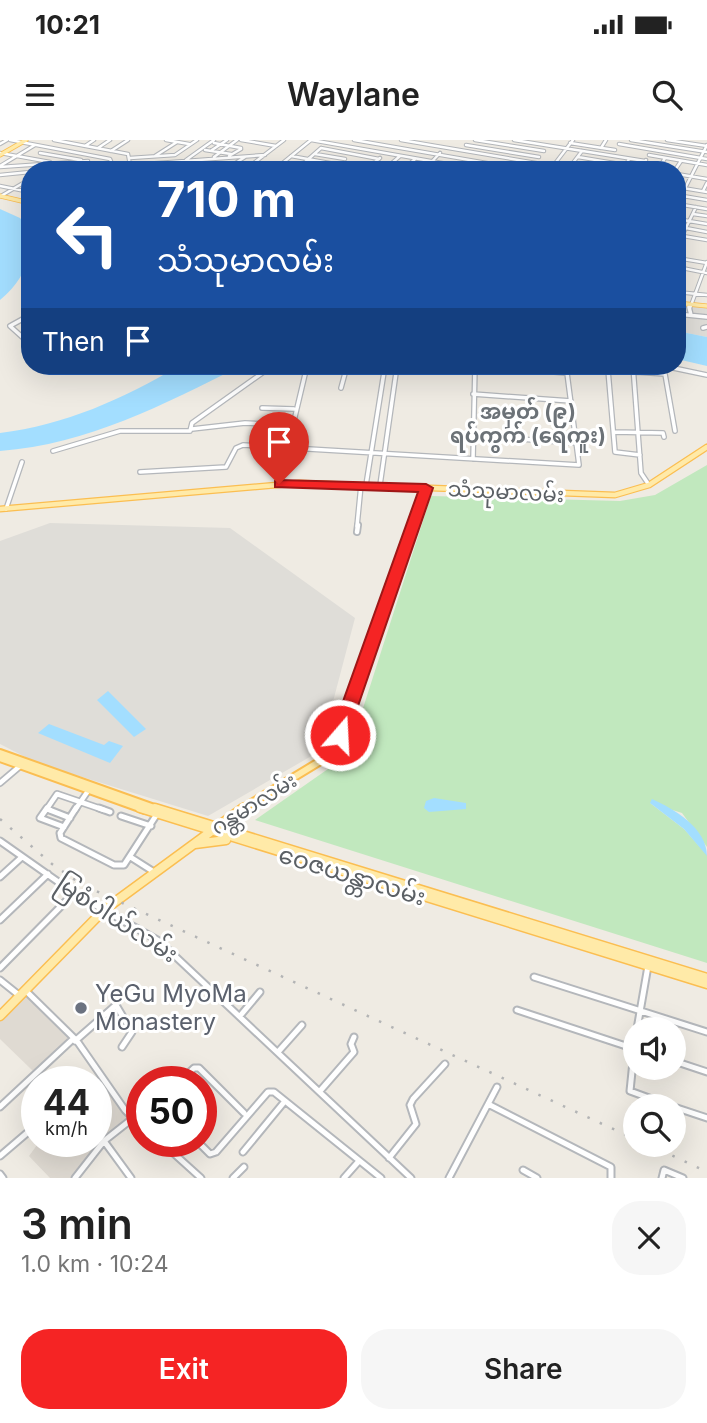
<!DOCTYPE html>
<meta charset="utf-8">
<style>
:root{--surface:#fff;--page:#f6f6f6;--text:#222;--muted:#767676;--accent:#f52424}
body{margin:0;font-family:Inter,"Noto Sans Myanmar",sans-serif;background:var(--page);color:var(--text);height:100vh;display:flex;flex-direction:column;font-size:26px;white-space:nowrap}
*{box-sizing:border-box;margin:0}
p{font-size:23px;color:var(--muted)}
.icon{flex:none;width:38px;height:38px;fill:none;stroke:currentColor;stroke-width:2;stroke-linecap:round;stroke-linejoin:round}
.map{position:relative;height:1038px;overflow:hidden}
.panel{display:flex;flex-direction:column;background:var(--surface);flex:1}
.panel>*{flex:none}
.guide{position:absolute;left:21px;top:21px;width:665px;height:214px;border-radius:28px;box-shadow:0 7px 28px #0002;background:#1a4fa0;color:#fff;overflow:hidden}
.controls{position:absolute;left:623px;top:877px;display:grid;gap:14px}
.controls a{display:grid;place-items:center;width:63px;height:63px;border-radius:50%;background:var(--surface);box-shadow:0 7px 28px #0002;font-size:35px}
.speed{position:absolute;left:21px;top:926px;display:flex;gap:14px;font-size:35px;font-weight:700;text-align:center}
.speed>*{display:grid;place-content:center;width:91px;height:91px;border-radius:50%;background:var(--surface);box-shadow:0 7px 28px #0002;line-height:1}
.speed small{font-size:18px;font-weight:400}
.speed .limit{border:10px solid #d22;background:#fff;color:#111}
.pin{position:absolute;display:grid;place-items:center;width:60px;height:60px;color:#fff;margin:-72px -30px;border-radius:50% 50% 50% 0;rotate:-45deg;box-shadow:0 0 7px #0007}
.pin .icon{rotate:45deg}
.me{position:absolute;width:77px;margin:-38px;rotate:19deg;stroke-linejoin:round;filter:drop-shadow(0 0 5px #0008)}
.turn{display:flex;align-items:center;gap:24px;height:147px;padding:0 21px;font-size:32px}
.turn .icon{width:91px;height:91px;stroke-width:2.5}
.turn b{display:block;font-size:49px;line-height:60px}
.then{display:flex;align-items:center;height:66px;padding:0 21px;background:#0003;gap:14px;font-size:26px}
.round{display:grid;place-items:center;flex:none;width:74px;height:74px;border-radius:28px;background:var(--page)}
.overview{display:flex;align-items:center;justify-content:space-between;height:119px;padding:0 21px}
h1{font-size:42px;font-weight:600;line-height:52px}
.cta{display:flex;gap:14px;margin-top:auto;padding:14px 21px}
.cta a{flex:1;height:80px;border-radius:28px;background:var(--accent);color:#fff;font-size:28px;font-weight:600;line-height:80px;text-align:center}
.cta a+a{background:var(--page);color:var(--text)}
.status{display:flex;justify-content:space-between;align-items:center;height:49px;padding:0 35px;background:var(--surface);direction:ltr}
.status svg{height:19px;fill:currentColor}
header{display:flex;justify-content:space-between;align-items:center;height:91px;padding:0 21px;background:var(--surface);font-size:32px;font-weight:600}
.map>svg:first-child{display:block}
.industrial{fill:#dfddd8}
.education{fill:#dfdad2}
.green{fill:#c1e8be}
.water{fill:#a3deff}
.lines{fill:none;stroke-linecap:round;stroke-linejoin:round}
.minor-far3-casing{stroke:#b4b7bb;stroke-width:4.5}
.minor-far2-casing{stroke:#b4b7bb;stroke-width:6}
.minor-far1-casing{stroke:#b4b7bb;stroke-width:8}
.minor-casing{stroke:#b4b7bb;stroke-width:9}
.major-far3-casing{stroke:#fbbe51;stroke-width:5}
.major-far2-casing{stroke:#fbbe51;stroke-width:7}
.major-far1-casing{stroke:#fbbe51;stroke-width:10}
.major-casing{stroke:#fbbe51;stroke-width:11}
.minor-far3{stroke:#fff;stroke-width:2.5}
.minor-far2{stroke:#fff;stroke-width:3.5}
.minor-far1{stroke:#fff;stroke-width:4.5}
.minor{stroke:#fff;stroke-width:5}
.major-far3{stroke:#ffeaa8;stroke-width:3.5}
.major-far2{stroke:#ffeaa8;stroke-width:4.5}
.major-far1{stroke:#ffeaa8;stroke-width:6}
.major{stroke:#ffeaa8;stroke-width:8}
.rail{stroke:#b3b4b5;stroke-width:2.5;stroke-dasharray:2.5 11;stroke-linecap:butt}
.route{fill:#f52424;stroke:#9f1717;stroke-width:2}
.worship-dot{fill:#6b7280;stroke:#fff;stroke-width:2.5}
.labels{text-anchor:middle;stroke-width:6;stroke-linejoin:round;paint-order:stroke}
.far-quarter-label{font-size:21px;font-weight:bold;fill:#6c7277;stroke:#fff}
.street-label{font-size:21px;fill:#5b6065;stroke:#fff}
.near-street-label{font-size:24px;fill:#5b6065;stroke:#fff}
.near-worship-label{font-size:24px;fill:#5b616d;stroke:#fff;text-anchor:start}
</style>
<div class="status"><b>10:21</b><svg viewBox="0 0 49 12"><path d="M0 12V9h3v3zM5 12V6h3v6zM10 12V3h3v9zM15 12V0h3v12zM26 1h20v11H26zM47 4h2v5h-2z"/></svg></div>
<header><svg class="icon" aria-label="menu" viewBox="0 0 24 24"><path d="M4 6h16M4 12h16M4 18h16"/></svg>Waylane<svg class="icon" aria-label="search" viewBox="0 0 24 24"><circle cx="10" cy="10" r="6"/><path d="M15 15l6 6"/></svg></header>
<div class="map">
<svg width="707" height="1038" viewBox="0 0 707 1038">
<rect width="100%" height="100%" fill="#efebe3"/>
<!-- industrial -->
<path class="industrial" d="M677,165L707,168V197L677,191Z
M50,383L230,388L355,478L320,611L208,676L37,623L0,604V401Z"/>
<!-- education -->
<path class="education" d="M27,852L73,899L33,931L0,899V881Z
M103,935L131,979L73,1038H50L29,1016L40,1001H96V942L91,941Z"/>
<!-- green -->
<path class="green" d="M707,325V707L682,673L650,663L684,689L707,715V823L255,680L348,615L431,356L620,361L655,355Z"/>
<!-- water -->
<path class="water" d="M0,69L20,78L30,90C30,121 25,139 0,160Z
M677,191L707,197V226L677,219Z
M179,226H241C162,265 89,304 0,311V293C65,285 123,259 179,226Z
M108,551L146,589L134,597L97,560Z
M49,584L104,605L109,601L123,606L110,623L38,593Z
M434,658L466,663V669L429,672L424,668L426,661Z
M652,659C674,669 707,688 707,716L684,689L650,663Z"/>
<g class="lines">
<!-- minor-far3 casing -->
<g class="minor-far3-casing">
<path id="minor-far3" d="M10,0L110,19L113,26
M54,0L128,14L130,25
M166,0L189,4
M241,0L276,6
M311,0L482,30
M354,0L527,30
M401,0L577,30
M475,0L544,11
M514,0L645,21
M631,0L707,12
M667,0L707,6
M214,3L241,8
M570,3L615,10
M0,4L7,0
M619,4L707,19
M466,5L539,17
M85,6L94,0
M98,8L110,0
M321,8L379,19
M601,8L606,0
M205,10L231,14
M212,10L227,0
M111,11L128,0
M0,13L50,22
M40,13L81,20
M315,14L345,19
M649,15L707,25
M155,16L177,2
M229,16L241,9
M291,16L368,30
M214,17L237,0
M578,17L626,25
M130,18L175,15L197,0
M186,20L214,0
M284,23L323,30
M574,23L618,30
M0,26L35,5
M0,27L88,21V28
M569,28L582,11
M642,28L654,30
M246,29L284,0
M366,29L380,18
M443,29L446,30
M63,30L265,15
M133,30L214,24L246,29
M225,30L245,17
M274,30L311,0
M296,30L321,8
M384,30L400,16
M403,30L415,19
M424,30L440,13
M550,30L573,0
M623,30L629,19
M640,30L646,20
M658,30L665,18
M675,30L681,21
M677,34L707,39
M0,35L30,32
M0,46L30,52
M677,47L707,52
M703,51L707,43
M677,55L707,60
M1,56L30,39
M677,64L707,5
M677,64L707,69
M693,74L707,76
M677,79L707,84
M686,88L707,92
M677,95L707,100
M682,96L696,67
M677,118L707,123
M677,127L707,133
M677,152L707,155
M690,168L707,122"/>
</g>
<!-- minor-far2 casing -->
<g class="minor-far2-casing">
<path id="minor-far2" d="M689,167L691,175
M677,174L707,177
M30,175L10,186L30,204
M703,188L707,187
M57,226L70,229L84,226
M307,226L346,230
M633,226L641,333L649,345
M664,226L707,235
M427,228L435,226
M341,248L347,226
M473,254L571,261
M262,268L294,269
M192,289L245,283L291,285
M614,292L663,293L664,297
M474,296L578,303
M53,311L120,291H190L192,283L272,226
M640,315L615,312L608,230L665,234L675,291
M473,319L475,226
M140,332L226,327L236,308L243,305L579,325L567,233L475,226
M279,344L307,226
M366,345L385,226
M380,345L397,226
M6,369L22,322
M357,386L361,345"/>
</g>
<!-- minor-far1 casing -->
<g class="minor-far1-casing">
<path id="minor-far1" d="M357,392L358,385
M0,643L20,626
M47,669L50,670
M46,670L57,654L104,670
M75,670L90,648"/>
</g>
<!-- minor casing -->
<g class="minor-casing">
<path id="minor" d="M47,668L40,678L64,687
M76,668L60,693L61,698L114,725H124L157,674
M99,668L110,672
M47,669L70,678
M121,676L151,686
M0,701L74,753L159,801L411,1038
M132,718L154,732
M0,737L22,717
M0,780L48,734
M0,828L74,753
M534,837L707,892
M0,840L20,856
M25,850L77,901L125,970L142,987
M517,870L635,909
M240,876L260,852
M637,889L648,826
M75,901L116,865L132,892L122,907
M635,902L630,951L671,966
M278,912L302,885
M674,921L707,932
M179,942L194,928H199L244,973
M320,951L354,912L351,904L354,897
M488,964L611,1027V1038
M0,967L73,899
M674,967L707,978
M104,1001L131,1038
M160,1001L201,1038
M197,1001L210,1014L216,1012L268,952H274L381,1038
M243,1012L285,961
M0,1016L34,987
M389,1018L416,984L410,965L413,959L445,924
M523,1030L537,1038
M0,1034L3,1038
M75,1038L104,1001L142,971
M233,1038L244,1027
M344,1038L359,1021
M449,1038L497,947
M662,1038L664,1030L683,1038"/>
</g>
<!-- major-far3 casing -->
<g class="major-far3-casing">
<path id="major-far3" d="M0,15L26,0
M0,56L30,63
M677,163L707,166"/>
</g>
<!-- major-far2 casing -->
<g class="major-far2-casing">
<path id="major-far2" d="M0,369L299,343L615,355L649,345L707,307
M412,386L426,348"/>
</g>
<!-- major-far1 casing -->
<g class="major-far1-casing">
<path id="major-far1" d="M0,613L160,670
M0,618L145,670
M240,670L332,614L413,385"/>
</g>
<!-- major casing -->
<g class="major-casing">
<path id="major" d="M140,668L707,844
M155,668L707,838
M195,704L226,700
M0,876L104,770L243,668"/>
</g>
<!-- minor-far3 -->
<use href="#minor-far3" class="minor-far3"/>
<!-- minor-far2 -->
<use href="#minor-far2" class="minor-far2"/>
<!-- minor-far1 -->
<use href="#minor-far1" class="minor-far1"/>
<!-- minor -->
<use href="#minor" class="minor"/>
<!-- major-far3 -->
<use href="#major-far3" class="major-far3"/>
<!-- major-far2 -->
<use href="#major-far2" class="major-far2"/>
<!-- major-far1 -->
<use href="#major-far1" class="major-far1"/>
<!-- major -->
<use href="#major" class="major"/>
<!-- rail -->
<path class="rail" d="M0,679L52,724L81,744L635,999
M648,1004L707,1032"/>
</g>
<!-- route -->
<path class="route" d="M279,340L426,344L433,348L348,595L340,602L331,595L418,352L275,347V341Z"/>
<!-- markers -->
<circle class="worship-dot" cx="81" cy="868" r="7"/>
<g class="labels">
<!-- far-quarter labels -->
<g class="far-quarter-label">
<text x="528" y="279">အမှတ် (၉)<tspan x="528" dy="24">ရပ်ကွက် (ရေကူး)</tspan></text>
</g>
<!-- street labels -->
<g class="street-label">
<text transform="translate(506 352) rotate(3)" y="7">သံသုမာလမ်း</text>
<text transform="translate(254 664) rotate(-32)" y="7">ဂန္တမာလမ်း</text>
</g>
<!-- near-street labels -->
<g class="near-street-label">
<text transform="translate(352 736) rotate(17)" y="8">ဝေဇယန္တာလမ်း</text>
<text transform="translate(117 779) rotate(33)" y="8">မြစံပါယ်လမ်း</text>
</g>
<!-- near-worship labels -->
<g class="near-worship-label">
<text x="95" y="862">YeGu MyoMa<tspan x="95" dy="28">Monastery</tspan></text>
</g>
</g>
</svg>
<div class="controls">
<a><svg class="icon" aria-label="sound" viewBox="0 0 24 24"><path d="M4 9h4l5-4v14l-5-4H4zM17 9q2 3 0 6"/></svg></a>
<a><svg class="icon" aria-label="search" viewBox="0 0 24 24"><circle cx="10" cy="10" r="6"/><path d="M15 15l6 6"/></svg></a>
</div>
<div class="speed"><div>44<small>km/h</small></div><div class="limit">50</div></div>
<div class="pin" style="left:279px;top:344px;background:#d93025"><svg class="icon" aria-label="arrive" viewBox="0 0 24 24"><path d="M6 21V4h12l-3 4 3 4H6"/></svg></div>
<svg class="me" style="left:340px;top:595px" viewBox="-20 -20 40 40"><circle r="17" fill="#f52424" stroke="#fff" stroke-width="3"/><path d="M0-11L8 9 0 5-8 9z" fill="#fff"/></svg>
<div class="guide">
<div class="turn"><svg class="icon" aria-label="left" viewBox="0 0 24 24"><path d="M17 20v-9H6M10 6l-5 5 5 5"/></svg><div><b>710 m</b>သံသုမာလမ်း</div></div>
<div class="then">Then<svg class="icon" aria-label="arrive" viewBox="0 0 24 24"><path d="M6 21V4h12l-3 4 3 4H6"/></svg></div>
</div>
</div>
<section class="panel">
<div class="overview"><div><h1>3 min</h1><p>1.0 km · 10:24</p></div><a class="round"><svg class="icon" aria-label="close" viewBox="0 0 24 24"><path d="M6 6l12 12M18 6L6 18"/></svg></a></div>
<div class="cta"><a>Exit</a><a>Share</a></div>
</section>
